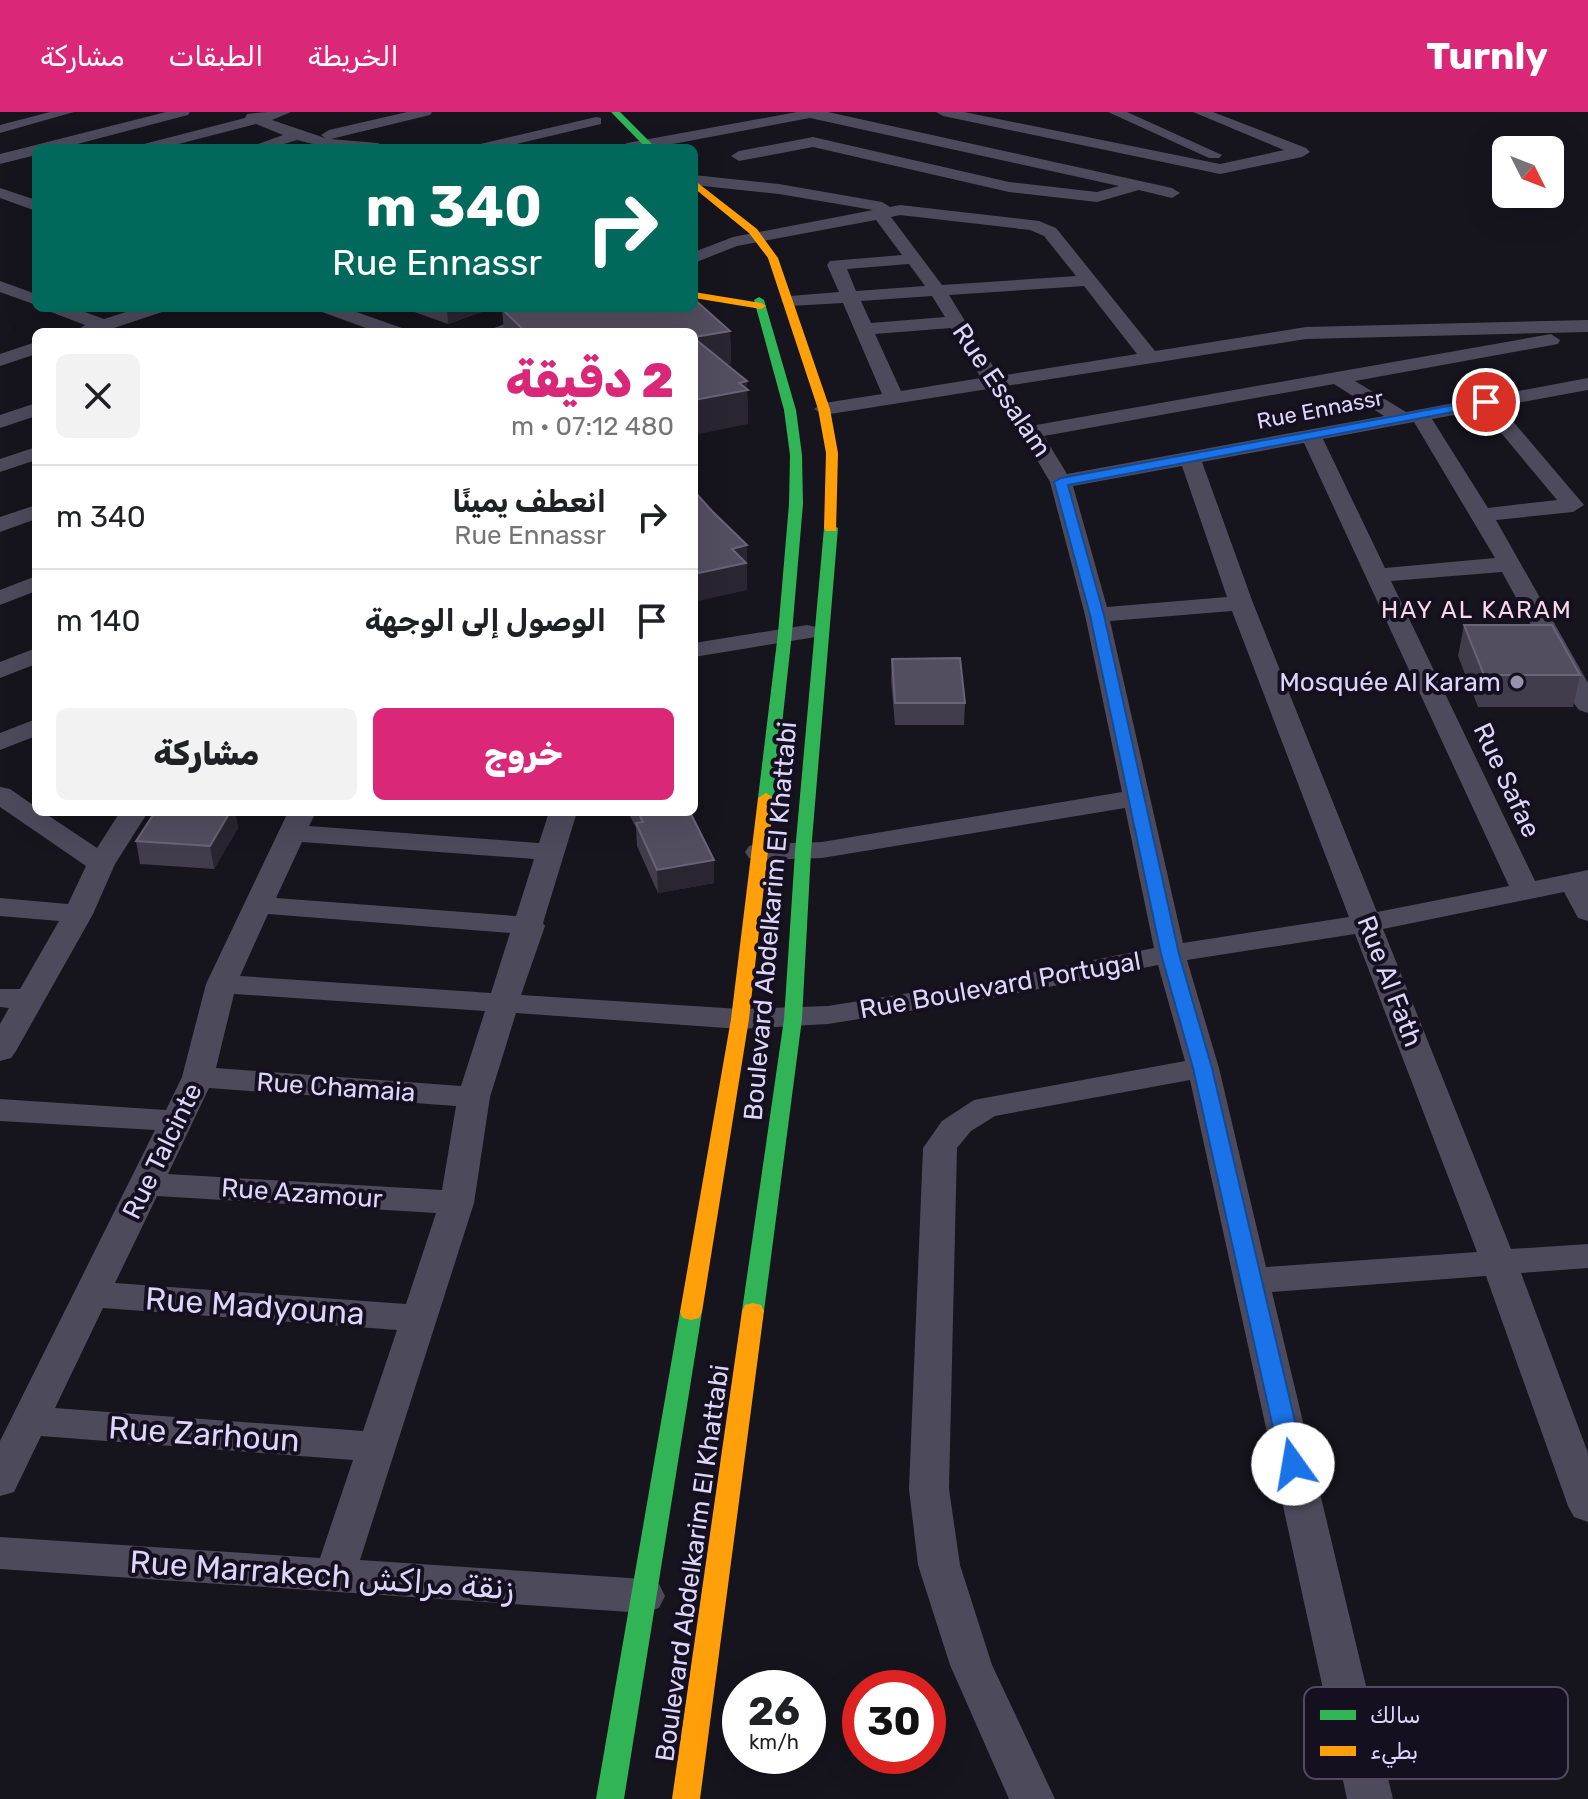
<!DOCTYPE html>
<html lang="ar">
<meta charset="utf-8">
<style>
:root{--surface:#fff;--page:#f2f2f2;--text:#202124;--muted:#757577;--line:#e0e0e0;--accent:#db2777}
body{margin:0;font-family:Rubik,"Noto Naskh Arabic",sans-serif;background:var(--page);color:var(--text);direction:rtl;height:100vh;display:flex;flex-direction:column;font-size:30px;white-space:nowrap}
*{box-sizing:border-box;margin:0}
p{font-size:26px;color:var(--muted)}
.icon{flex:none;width:44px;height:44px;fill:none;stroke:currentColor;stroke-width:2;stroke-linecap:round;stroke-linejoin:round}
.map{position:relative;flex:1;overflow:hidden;direction:ltr}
.panel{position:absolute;left:32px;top:216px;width:666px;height:488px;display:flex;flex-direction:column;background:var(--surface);border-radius:12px;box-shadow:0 8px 32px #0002;direction:rtl}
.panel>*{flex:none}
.hud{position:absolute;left:32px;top:32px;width:666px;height:168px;border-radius:12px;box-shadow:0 8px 32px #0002;direction:rtl;background:#00695c;color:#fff;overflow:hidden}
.needle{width:52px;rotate:132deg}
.controls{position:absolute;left:1492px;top:24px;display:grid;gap:16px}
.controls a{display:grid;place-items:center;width:72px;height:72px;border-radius:12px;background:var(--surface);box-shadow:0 8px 32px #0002;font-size:40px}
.speed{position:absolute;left:722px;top:1558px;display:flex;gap:16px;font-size:40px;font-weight:700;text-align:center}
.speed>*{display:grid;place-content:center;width:104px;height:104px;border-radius:50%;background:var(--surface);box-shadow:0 8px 32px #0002;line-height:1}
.speed small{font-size:20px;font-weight:400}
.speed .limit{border:12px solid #d22;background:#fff;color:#111}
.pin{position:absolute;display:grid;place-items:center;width:68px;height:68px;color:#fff;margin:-34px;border:4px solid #fff;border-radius:50%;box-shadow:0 2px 8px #0007}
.me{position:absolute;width:88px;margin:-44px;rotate:347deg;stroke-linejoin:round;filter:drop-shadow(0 0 6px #0008)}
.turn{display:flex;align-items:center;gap:28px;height:168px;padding:0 24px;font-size:36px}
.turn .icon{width:104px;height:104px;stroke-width:2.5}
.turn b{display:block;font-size:56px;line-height:68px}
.round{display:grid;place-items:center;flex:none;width:84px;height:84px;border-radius:12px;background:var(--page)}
.headline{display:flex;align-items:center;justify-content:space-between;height:136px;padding:0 24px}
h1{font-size:48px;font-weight:800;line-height:60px;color:var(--accent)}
.primary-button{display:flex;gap:16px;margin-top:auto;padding:16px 24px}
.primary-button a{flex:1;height:92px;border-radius:12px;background:var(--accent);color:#fff;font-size:32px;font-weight:800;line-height:92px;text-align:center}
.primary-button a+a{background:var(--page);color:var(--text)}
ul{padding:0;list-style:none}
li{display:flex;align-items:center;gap:24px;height:104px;padding:0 24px;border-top:2px solid var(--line)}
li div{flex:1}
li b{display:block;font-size:30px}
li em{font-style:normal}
header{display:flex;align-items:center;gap:48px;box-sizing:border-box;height:112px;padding:0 40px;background:var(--accent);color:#fff}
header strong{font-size:38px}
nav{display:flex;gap:44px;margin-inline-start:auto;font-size:28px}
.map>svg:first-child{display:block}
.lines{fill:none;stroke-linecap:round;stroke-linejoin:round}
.street{fill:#4d4a5c;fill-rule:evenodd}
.fast{fill:#30b455;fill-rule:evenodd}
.slow{fill:#ff9f0a;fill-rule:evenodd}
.wall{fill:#423d4c}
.shaded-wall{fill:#292631}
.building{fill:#534e5f;stroke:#686377;stroke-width:2}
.route{fill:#1a73e8;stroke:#114b97;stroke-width:2}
.poi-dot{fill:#9892ac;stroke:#151020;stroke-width:3}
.labels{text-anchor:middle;stroke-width:8;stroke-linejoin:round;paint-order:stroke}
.far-street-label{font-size:22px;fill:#ded6f9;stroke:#151020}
.far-neighbourhood-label{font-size:24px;letter-spacing:2px;fill:#f9d8e9;stroke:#151020}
.street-label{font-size:26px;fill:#ded6f9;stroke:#151020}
.poi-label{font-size:26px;fill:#ded6f9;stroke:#151020;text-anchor:end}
.near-street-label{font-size:32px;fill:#ded6f9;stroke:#151020}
.key{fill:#151020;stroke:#514b61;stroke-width:2}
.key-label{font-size:22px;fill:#ded6f9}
</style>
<header>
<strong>Turnly</strong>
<nav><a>الخريطة</a><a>الطبقات</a><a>مشاركة</a></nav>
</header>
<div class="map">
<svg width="1588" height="1687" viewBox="0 0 1588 1687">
<rect width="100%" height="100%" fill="#16141c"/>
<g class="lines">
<!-- street -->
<path class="street" d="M50,0H74L0,21V13Z
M166,0H190L188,3L62,36H36V43L0,52V42Z
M267,0H291L272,8L325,26L321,23L329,18L407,0H432L430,3L331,27L378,31L386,36H329L297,28L271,36H247L283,23L256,12L163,36H137L140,33L245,6L247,2Z
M797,0H828L1172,76L1180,81L1172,86L1139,78L1097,90L1009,80L813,35L739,49L731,44L739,39L813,25L1009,70L1097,80L1119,74L810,6L652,36H619L627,31Z
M936,0H964L1220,52L1284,38L1193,0H1213L1306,36L1310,40L1302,45L1220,62L943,4Z
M1108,0H1127L1222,43L1219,46H1209Z
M596,5L601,6V12L500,36H473L476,33Z
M694,63L779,72L882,90L890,95L900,93L1039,109L1056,116L1155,239L1306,215L1588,208V220L1306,227L1006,274L1036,313L1551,222L1560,228L1558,232L1355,269L1406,300L1588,266V278L1500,294L1584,393L1573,400L1496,408L1588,571V601L1579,598L1575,593L1502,460L1391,469L1535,769L1588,758V809L1578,806L1564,780L1383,817L1511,1137L1588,1132V1156L1521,1161L1588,1341V1410L1574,1405L1568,1394L1486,1164L1272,1180L1393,1687H1347L1190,968L995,1004L971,1019L957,1036L949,1377L960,1453L992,1553L1055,1687H1009L950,1553L918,1453L909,1377L923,1036L942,1009L974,988L1185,949L1158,853L1009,883L828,912L740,917L516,901L490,985L474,1091L360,1448L644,1467L659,1472L665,1484L659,1496L644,1501L0,1457V1425L320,1446L353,1348L41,1324L14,1380L0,1384V1329L155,1018L0,1009V987L166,998L182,965L206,872L288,700H316L309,714L539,731L549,700H577L543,811L545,814L521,883L740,897L828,894L1009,865L1154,836L1125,696L822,746L759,748L749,746L745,740L749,734L759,732L822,730L1122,680L1085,503L1050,370L1022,322L988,277L824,303L814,297L824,291L882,282L843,191L790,194L781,189L790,184L839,180L827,153L830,149L902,143L876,108L737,134L694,151V140L733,125L873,98L779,82L694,73ZM900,103L1030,118L1044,124L1076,164L942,173L891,105ZM909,152L925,174L856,179L847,157ZM1084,174L1137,242L999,264L949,183ZM932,184L945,205L871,211L861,189ZM951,216L981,266L901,279L875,222ZM1334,272L1384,304L1067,362L1044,324ZM1482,298L1557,388L1488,396L1432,307ZM1414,310L1495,446L1385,456L1323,327ZM1304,331L1509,774L1377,800L1253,491L1202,350ZM1182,354L1227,485L1107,495L1073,374ZM1232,499L1349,805L1183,831L1110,509ZM302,730L534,747L516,804L276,786ZM268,802L510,821L491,881L240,864ZM1355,822L1477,1140L1266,1155L1219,956L1187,848ZM234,882L485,899L461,974L216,956ZM209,976L456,994L442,1078L168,1062ZM157,1084L436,1101L406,1192L115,1171ZM103,1196L397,1218L363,1319L55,1296Z
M0,76L36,88V99L0,86Z
M0,169L36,182V193L0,180Z
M48,196H74L104,207L138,196H165L162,200L102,220H74L85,213L51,200Z
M319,196H345L402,216L404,220H377L322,200Z
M547,196H572L569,200L518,220H492L494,216Z
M36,230V242L0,254V242Z
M36,291V304L0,316V303Z
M36,335V348L0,360V347Z
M36,393V407L0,420V405Z
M36,464V479L0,493V478Z
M807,513L816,515L819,520L816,525L694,545V531Z
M36,536V552L0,566V550Z
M36,607V624L0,638V621Z
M0,675L10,677L36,695V700H43L97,736L120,700H148L115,752L93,802L16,939L11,946L0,949V912L9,896L0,895V877H20L59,809L0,804V786L68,792L86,754L0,695Z"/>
<!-- fast -->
<path class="fast" d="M611,0H620L656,36H646Z
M759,185L764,188L796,298L802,343L803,392L792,521L774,686L766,691L758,686L778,521L789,392L790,343L784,298L754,188Z
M831,412L838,416L811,740L802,907L764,1199L761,1205L753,1207L745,1205L742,1199L784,907L795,740L824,416Z
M691,1192L699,1194L702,1200L624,1687H596L680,1200L683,1194Z"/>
<!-- slow -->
<path class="slow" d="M694,68L757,117L778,146L830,297L838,341L836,419H826L824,416L826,341L818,297L768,146L749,121L694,76Z
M694,180L761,191L766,194L761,197L694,186Z
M766,681L774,686L749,907L702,1200L699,1206L691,1208L683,1206L680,1200L731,907L758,686Z
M753,1191L761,1193L764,1199L700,1687H672L742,1199L745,1193Z"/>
</g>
<!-- wall -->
<path class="wall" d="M403,196H493L448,212Z
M502,197L730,219L731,252H726L747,277L748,312L694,220H504Z
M1464,513L1580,563L1573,595H1478L1458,544Z
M892,547L965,591L964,613H895L891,568Z
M155,700H235L238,716L214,757L140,752L136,729Z
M628,700H690L714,748V771L658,781L637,734L636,716Z"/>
<!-- shaded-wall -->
<path class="shaded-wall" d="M447,196H493L448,212Z
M730,219L731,252L694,258V225Z
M747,269L748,312L694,323V288L739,271Z
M747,433V478L694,490V462L732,437Z
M694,674H696L697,696L694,697Z
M230,700H235L238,716L214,757L210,734Z
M714,748V771L658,781L657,758Z"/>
<!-- building -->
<path class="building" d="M694,187L730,219L694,225V220H526L502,197L694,196Z
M694,226L747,269L739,271L748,278L694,288Z
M694,379L712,399L747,433L732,437L746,451L694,462Z
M1464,513H1552L1580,563H1484Z
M960,546L965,591H895L892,547Z
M155,700H230L210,734L136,729Z
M638,700H690L714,748L657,758L636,711L643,710Z"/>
<!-- route -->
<path class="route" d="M1486,287L1492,290L1490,293L1068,373L1104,503L1179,842L1212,956L1305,1352L1301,1358L1293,1361L1284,1358L1281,1352L1193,956L1161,842L1090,503L1054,370L1061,366Z"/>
<!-- markers -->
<circle class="poi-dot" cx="1517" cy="570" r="8"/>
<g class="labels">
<!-- far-street labels -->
<g class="far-street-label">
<text transform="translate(1320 297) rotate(-11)" y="8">Rue Ennassr</text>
</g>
<!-- far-neighbourhood labels -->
<g class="far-neighbourhood-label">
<text x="1477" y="506">HAY AL KARAM</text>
</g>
<!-- street labels -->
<g class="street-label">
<text transform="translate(1002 278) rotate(56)" y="9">Rue Essalam</text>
<text transform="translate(1507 668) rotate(65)" y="9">Rue Safae</text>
<text transform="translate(770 809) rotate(-85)" y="9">Boulevard Abdelkarim El Khattabi</text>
<text transform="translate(1390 869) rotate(69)" y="9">Rue Al Fath</text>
<text transform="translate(1000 873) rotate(-10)" y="9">Rue Boulevard Portugal</text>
<text transform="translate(336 975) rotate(4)" y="9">Rue Chamaia</text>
<text transform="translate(162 1039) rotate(-64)" y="9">Rue Talcinte</text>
<text transform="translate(302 1081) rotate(4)" y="9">Rue Azamour</text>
<text transform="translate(692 1451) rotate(-82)" y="9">Boulevard Abdelkarim El Khattabi</text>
</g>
<!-- poi labels -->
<g class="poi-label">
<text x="1501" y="579">Mosquée Al Karam</text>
</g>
<!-- near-street labels -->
<g class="near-street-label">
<text transform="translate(255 1194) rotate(4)" y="11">Rue Madyouna</text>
<text transform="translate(204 1322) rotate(4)" y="11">Rue Zarhoun</text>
<text transform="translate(322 1463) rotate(4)" y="11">Rue Marrakech زنقة مراكش</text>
</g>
</g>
<!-- legend -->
<rect x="1304" y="1575" width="264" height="92" rx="12" class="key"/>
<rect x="1320" y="1598" width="36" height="10" fill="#30b455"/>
<rect x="1320" y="1634" width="36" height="10" fill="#ff9f0a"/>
<g class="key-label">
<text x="1370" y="1611">سالك</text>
<text x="1370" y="1647">بطيء</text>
</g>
</svg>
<div class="controls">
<a><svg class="needle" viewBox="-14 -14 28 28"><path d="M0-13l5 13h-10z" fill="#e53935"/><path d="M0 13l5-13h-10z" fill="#757577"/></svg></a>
</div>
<div class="speed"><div>26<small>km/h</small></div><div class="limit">30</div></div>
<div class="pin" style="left:1486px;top:290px;background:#d93025"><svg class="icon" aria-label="arrive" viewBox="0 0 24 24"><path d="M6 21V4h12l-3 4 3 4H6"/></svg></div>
<svg class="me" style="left:1293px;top:1352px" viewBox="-20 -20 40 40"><circle r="19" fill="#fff"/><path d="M0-13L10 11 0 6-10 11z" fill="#1a73e8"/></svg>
<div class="hud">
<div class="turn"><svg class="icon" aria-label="right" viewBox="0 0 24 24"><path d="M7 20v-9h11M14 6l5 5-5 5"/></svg><div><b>340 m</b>Rue Ennassr</div></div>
</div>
<section class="panel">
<div class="headline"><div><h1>2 دقيقة</h1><p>480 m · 07:12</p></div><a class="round"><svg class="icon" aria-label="close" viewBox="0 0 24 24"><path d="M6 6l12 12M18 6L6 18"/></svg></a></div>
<ul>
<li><svg class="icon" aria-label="right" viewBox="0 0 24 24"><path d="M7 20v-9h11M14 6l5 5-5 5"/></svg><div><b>انعطف يمينًا</b><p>Rue Ennassr</p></div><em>340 m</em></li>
<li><svg class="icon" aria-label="arrive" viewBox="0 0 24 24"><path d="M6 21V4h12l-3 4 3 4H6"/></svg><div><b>الوصول إلى الوجهة</b></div><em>140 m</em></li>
</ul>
<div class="primary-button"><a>خروج</a><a>مشاركة</a></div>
</section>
</div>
